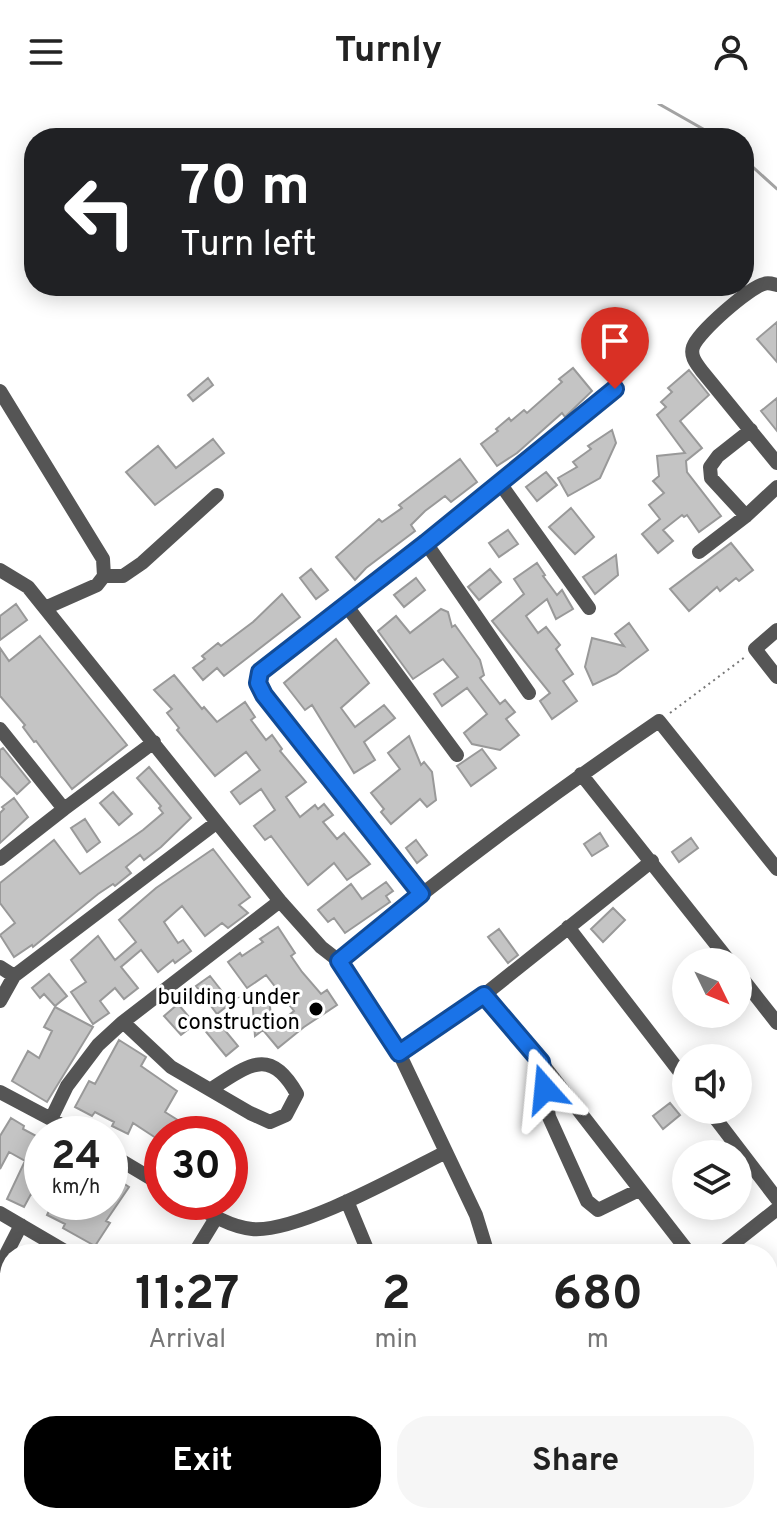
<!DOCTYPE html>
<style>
:root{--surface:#fff;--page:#f6f6f6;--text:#222;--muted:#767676;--accent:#000}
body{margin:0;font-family:Overpass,sans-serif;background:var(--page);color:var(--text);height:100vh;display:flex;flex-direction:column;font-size:30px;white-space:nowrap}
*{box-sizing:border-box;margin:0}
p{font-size:26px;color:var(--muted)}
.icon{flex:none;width:44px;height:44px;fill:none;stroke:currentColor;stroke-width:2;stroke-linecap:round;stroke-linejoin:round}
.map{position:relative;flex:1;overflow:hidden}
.side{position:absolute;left:0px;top:1140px;width:778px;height:280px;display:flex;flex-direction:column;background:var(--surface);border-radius:32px 32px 0 0;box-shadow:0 4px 20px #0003}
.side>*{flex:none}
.hud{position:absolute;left:24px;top:24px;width:730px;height:168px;border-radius:32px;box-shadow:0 4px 20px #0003;background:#202124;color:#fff;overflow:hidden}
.needle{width:52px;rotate:133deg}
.tools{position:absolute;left:672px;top:844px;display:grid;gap:16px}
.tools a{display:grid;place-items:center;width:80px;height:80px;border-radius:50%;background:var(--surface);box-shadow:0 4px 20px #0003;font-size:40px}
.speed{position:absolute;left:24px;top:1012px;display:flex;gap:16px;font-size:40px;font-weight:700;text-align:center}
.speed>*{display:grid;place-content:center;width:104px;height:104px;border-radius:50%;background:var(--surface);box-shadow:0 4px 20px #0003;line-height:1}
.speed small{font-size:20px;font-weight:400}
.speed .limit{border:12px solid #d22;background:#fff;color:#111}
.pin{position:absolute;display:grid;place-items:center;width:68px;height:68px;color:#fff;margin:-82px -34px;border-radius:50% 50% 50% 0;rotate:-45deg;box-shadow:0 0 8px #0007}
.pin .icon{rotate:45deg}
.me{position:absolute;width:88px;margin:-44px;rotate:342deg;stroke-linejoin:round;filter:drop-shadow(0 0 6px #0008)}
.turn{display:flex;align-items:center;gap:28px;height:168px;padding:0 24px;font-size:36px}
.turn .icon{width:104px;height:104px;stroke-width:2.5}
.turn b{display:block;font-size:56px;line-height:68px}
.eta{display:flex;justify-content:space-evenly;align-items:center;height:136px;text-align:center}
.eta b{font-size:48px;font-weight:700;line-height:56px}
.button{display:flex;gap:16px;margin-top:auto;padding:16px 24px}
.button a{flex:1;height:92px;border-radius:32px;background:var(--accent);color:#fff;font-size:32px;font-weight:700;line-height:92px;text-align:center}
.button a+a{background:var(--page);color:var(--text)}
header{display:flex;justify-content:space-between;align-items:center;height:104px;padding:0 24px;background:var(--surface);font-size:36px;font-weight:700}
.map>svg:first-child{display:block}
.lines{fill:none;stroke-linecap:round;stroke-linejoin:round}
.stream{stroke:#a3a3a3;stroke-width:3}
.building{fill:#c4c4c4;stroke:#999;stroke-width:2}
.path{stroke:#777;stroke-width:2;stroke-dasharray:2 4;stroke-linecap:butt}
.minor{stroke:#555;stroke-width:14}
.route-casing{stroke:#114b97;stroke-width:20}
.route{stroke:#1a73e8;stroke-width:14}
.poi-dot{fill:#000;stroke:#fff;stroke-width:3}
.labels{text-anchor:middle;stroke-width:6;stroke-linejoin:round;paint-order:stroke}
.poi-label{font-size:22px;fill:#000;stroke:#fff;text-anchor:end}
</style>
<header><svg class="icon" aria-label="menu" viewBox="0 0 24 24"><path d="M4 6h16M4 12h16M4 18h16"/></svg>Turnly<svg class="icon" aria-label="person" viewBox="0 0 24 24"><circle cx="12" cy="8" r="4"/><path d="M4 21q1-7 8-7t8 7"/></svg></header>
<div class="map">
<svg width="777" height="1420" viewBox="0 0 777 1420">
<rect width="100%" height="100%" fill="#fff"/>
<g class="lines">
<!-- stream -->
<path class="stream" d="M659,0L719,34
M744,55L777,85
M0,1310L10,1314"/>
</g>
<!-- building -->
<path class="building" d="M777,218V258L757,235Z
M603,233L626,265L612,276L588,246Z
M573,264L592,287L565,313L562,309L517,349L497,362L481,340L498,327L496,325L509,314L511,317L524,306L527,309L562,278L559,275Z
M689,266L709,291L680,317L702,344L686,357L687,368L721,412L699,428L687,411L684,413L682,411L663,426L673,437L658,449L642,430L660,415L649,401L664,389L653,377L659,372L657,352L685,349L657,311L666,303L661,298L672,288L668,284Z
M208,274L213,281L193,297L188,291Z
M777,294V327L761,307Z
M612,326L616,339L600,374L568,392L558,374L577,363L573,358L591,345L588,342Z
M213,335L224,349L155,401L126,368L158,342L176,364Z
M460,355L477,378L451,398L445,392L425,407L411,421L415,427L366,464L355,476L336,453L379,415L382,418L402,404L399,401Z
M546,368L557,381L537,397L526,383Z
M571,404L594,433L575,450L549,423Z
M508,426L518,440L499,453L489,439Z
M731,439L753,466L739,477L736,474L720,487L717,483L689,507L670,485Z
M616,451L618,471L595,490L583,473Z
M537,459L545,471L543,472L557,491L562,486L573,505L556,515L547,495L526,512L538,529L546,523L560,541L556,545L573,570L563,577L577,597L552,615L540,597L550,589L492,517L524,490L514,475Z
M311,465L328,486L316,495L300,474Z
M490,465L501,478L479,496L468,483Z
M416,474L425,486L404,503L394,491Z
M282,490L300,513L224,572L217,564L203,576L193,564L205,555L202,552L218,539L221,542L253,518Z
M16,500L27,516L0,536V512Z
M441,505L448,508L452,523L455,521L480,556L484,571L480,574L500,600L505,596L515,608L506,615L519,631L500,646L472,640L464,629L487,610L467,584L442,602L434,590L458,573L443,555L413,575L378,527L396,512L410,529Z
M629,519L648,546L616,570L593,581L585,563L592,534L624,542L615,530Z
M40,532L127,641L72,685L36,637L34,638L23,623L25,621L0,592V544L9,557Z
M336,535L369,579L341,604L355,623L384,601L395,614L364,638L375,656L354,669L312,601L305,606L284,579Z
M174,571L202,605L204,603L217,618L245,598L255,613L251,616L266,636L272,631L282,645L280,647L306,678L286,693L300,713L315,701L318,705L324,700L333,711L323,718L337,735L344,729L370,760L347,776L334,759L308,781L271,732L265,736L254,722L275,706L261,685L240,700L231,688L260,666L246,648L215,672L177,626L179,624L167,609L172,605L154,586Z
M409,632L421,661L424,658L432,668L436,696L427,703L420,695L391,720L381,708L384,705L371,689L400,665L388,649Z
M3,644L30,678L17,690L0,672V646Z
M482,645L496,664L471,682L457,662Z
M149,663L191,714L161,743L144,756L140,751L126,763L131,769L115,782L113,780L98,790L33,843L32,841L14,853L0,831L15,819L0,799V779L54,736L80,770L143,726L163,709L159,704L161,702L137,674Z
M113,688L132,710L119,721L100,699Z
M14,694L28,713L0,739V709L4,705L2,703Z
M85,715L100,738L87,748L71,724Z
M600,729L608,742L592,752L584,740Z
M691,734L698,744L679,758L672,748Z
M416,736L427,751L417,759L406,744Z
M213,745L250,793L239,801L248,809L228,824L222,819L205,832L182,802L164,818L178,839L183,836L191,847L175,859L173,856L158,868L141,846L121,863L138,884L124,895L115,884L100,897L109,909L93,920L71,888L86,878L71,856L98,832L115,856L136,838L119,816L156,784Z
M386,778L393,787L386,792L390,798L345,829L334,814L328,818L318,806L351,780L362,795Z
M613,804L625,816L603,838L591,825Z
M278,823L295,849L291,852L302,868L321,890L327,886L337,901L304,923L278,944L263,926L255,932L252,893L269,891L272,925L294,907L266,871L247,884L228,858L240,849L242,852L263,838L260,835Z
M499,825L518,851L508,859L488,833Z
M49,870L67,892L55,902L44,890L40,894L32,884Z
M210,872L228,895L237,894L217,910L196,882Z
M178,900L195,920L181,931L164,912Z
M55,903L93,923L47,998L12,977L28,947L39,954L52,927L44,923Z
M214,913L238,942L226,952L202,923Z
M119,936L146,953L141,962L177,987L165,1008L200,1030H162V1038L133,1019L128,1030L112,1022L114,1018L95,1008L92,1012L75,1003L89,977L95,980Z
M670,999L680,1011L663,1025L653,1012Z
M11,1014L24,1022L23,1025L42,1035V1096L31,1090L24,1103L7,1095L25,1057L9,1048L0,1065V1032Z
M110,1074L115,1077L117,1075L129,1083L106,1117L110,1119L95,1142L63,1124L65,1120L47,1111L53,1098H110Z
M10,1176V1211L0,1206V1194Z
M538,1410H575L576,1418L539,1420Z"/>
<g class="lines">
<!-- path -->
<path class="path" d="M670,609L745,553
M487,1410L488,1420"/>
<!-- minor -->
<path class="minor" d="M777,181C773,180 768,178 764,180C750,183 698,228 693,243C690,252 696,259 701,266L777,359
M0,287L103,455L104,472L97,481L45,504
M499,378L589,504
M746,412L711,374L710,363L718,352L751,326
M426,439L529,589
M699,448L746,412L777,383
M0,466L28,483L280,797L321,843L339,857
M104,472H123L142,459L217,391
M346,501L457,651
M777,526L755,545L777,573
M0,625L64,705L154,638
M581,670L730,858
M0,755L64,705
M421,790L264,591L258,579L260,568L426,439L615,285
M568,823L686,976
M0,863L14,872
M738,869L777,919
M484,891L541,958L690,1150
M0,897L14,872L216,719
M123,918L171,963L250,1009L270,1018L286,1011L297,990C270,941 248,962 211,985
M399,949L484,891L652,757
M541,959L549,1013L587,1097L598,1106L639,1086
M0,988L51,1015
M709,1006L777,1095
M76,1030L51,1015L67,982L98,941L123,918L280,797
M110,1050L162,1081
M347,1097L369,1150
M190,1098C208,1109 230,1123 252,1125C298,1129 402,1070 446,1048
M0,1109L70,1150
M194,1150L216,1114
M488,1150L476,1111L399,949L339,857C442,772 549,692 659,617L777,765
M720,1150L777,1105
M0,1162L21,1121
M0,1233L10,1239
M508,1410V1420
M367,1420L368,1410"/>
</g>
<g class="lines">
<!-- route casing -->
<g class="route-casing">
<path id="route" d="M545,985L541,958L484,891L399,949L339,857L421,790L264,591L258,579L260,568L426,439L615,285"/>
</g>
<!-- route -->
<use href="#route" class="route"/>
</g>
<!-- markers -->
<circle class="poi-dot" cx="316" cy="905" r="8"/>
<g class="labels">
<!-- poi labels -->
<g class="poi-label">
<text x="300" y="900">building under<tspan x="300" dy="25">construction</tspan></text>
</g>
</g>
</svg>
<div class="tools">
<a><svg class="needle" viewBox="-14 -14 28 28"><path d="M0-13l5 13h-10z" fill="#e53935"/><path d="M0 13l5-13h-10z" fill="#767676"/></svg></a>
<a><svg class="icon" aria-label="sound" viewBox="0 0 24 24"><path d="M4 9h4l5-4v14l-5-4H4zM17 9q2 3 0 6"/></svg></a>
<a><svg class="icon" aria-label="layers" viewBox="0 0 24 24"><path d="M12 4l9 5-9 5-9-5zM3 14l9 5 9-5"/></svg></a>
</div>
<div class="speed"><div>24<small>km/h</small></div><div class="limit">30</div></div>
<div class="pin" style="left:615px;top:285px;background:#d93025"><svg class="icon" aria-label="arrive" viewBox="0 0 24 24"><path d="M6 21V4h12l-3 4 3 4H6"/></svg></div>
<svg class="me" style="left:545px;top:985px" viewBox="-20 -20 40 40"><path d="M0-17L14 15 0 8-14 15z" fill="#1a73e8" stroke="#fff" stroke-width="4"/></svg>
<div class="hud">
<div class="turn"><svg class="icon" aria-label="left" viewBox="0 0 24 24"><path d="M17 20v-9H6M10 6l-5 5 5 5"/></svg><div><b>70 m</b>Turn left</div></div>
</div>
<section class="side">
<div class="eta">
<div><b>11:27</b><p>Arrival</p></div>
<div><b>2</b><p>min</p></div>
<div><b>680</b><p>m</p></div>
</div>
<div class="button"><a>Exit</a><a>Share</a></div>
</section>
</div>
